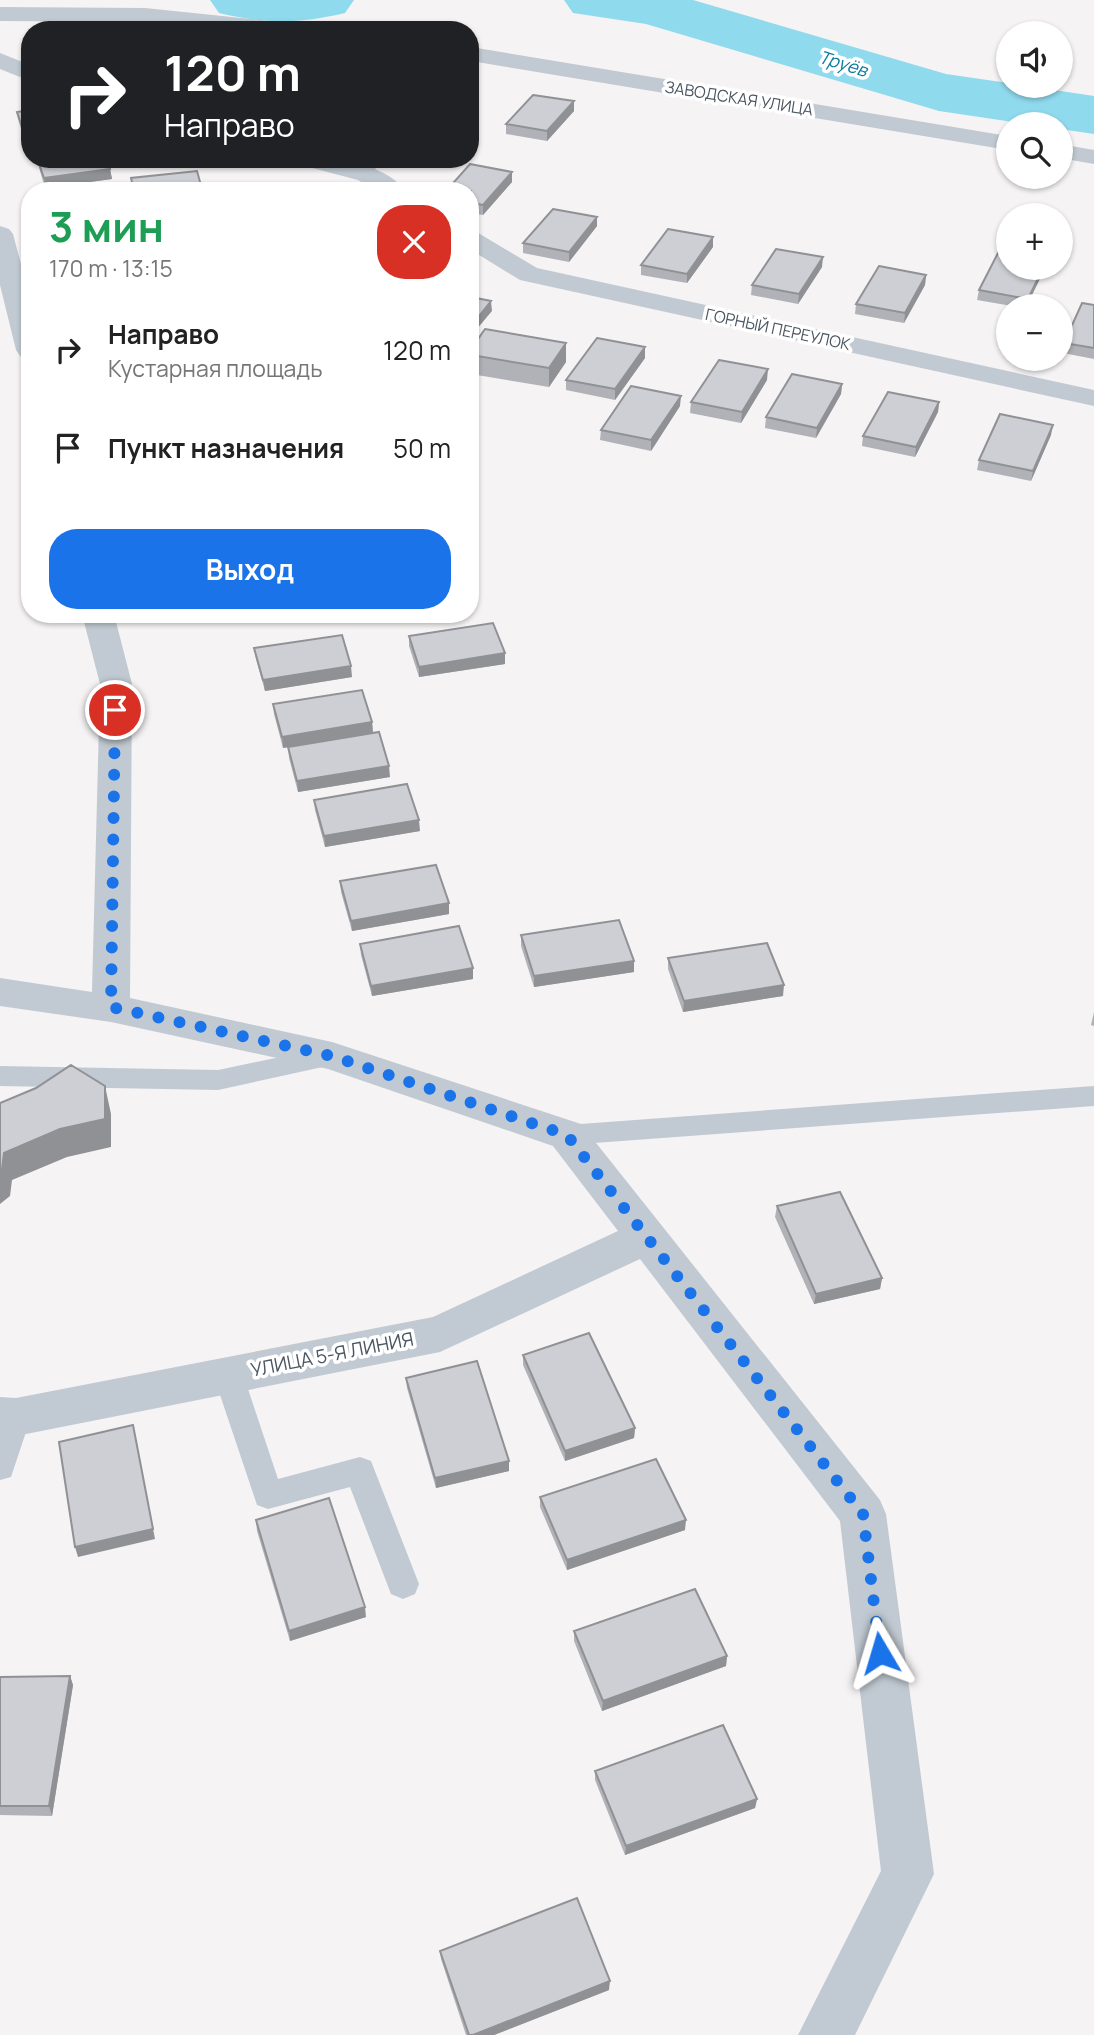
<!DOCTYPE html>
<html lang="ru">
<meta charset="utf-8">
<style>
:root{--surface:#fff;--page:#f6f6f6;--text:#222;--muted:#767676;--accent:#1a73e8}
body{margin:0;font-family:Manrope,sans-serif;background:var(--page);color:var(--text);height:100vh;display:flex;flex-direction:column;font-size:26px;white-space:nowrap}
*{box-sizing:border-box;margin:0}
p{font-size:23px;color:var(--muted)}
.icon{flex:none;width:38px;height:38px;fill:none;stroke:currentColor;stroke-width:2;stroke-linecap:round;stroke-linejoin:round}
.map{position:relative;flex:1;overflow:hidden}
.drawer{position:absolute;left:21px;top:182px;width:458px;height:441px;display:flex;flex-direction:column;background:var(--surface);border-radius:28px;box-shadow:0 2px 5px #0004}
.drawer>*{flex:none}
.guide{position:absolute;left:21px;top:21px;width:458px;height:147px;border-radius:28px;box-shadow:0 2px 5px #0004;background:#202124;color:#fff;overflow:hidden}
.tools{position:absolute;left:996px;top:21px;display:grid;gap:14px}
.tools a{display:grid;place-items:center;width:77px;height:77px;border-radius:50%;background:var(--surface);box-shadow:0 2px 5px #0004;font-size:35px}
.pin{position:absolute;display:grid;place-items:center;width:60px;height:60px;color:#fff;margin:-30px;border:4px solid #fff;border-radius:50%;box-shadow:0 2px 7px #0007}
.me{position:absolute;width:77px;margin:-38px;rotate:353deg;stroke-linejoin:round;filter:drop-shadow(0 0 5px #0008)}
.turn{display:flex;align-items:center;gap:24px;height:147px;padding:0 28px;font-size:32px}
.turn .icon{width:91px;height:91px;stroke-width:2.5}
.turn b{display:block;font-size:49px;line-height:60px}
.round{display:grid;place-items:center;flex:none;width:74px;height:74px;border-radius:28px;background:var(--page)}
.head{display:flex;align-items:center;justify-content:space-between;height:119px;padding:0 28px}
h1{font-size:42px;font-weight:700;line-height:52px;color:#1e9e55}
.primary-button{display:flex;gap:14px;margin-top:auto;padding:14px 28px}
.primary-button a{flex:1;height:80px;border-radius:28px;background:var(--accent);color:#fff;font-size:28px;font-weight:700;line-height:80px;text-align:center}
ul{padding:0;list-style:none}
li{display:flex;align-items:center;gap:21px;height:98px;padding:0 28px}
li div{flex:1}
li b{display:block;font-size:26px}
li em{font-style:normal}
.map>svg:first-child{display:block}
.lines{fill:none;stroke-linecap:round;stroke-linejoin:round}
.river{fill:#90daee;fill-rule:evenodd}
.lane{fill:#c1cad2;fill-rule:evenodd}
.street{fill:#c1cad2;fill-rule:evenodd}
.wall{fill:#b0b2b7}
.shaded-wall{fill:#909195}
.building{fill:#cdcfd5;stroke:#909195;stroke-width:2}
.route{stroke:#1a73e8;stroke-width:12;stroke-dasharray:0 21.6}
.labels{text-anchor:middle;stroke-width:7;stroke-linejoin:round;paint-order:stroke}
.far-street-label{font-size:16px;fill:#4a5661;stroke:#fff}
.far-water-label{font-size:18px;font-style:italic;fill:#0c7c9b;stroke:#fff}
.street-label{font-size:19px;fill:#4a5661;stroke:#fff}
</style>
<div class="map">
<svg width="1094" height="2035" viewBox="0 0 1094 2035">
<rect width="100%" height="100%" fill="#f5f3f3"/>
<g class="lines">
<!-- river -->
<path class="river" d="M210,0H354L345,13C299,24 265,24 219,13Z
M564,0H693L946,74L1008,83V86H1027L1094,96V134L1060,129V124H1026L939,111L646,24L573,13Z"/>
<!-- lane -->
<path class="lane" d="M362,159H378L373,179H361L359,175Z
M332,1046L341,1049L345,1056L341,1063L218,1090L0,1086V1066L218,1070Z
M1094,1086V1106L567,1145L557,1142L553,1135L557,1128L567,1125Z
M228,1361L239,1365L243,1374L278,1479L360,1457L371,1461L419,1584L415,1594L403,1599L391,1594L350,1487L268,1509L257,1505L213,1374L217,1365Z
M16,1404L27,1408L31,1417L11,1477L0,1480V1419L5,1408Z"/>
<!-- street -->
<path class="street" d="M0,7L145,8L289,23L297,25L300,30H224L145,22L0,21Z
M471,47L1008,136V150L471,61Z
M0,53L30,65V81L0,69Z
M1060,144L1094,150V164L1060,158Z
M294,159C327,159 384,160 405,191H375L358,180L297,164Z
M0,226L9,229L13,234L30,298V358L20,356L16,350L0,285Z
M471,231L480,234L537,268L1094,390V406L520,280L471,250Z
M82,614H114L132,684L130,998L332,1042L581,1124L880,1500L886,1514L934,1874L855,2035H798L881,1871L840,1521L640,1259L440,1352L16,1436L0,1435V1397L16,1398L433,1317L618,1231L553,1146L328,1069L111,1022L0,1006V978L92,992L100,684Z"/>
</g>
<!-- wall -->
<path class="wall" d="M574,101V111L547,141L506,134V124Z
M38,161L110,169L112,179L45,188L40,171Z
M512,172V182L483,215L471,213V191Z
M597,226L569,262L523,253V243Z
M713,247L687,283L641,275V265Z
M822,267L798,304L751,295L752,285Z
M1008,268H1045L1027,306H1012L977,300L979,290Z
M926,275L925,285L904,323L855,314L856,304Z
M1094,305V359L1063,353L1064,343Z
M566,343V362L549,387L471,374V349Z
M645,347V358L615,400L566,390V380Z
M767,380L741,423L690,413L691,402Z
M842,384L841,394L816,438L765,428L766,417Z
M939,402L938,412L915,457L862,446L863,436Z
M680,406L651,451L600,440L601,430Z
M1051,435L1031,481L977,470L979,460Z
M409,636L505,664L419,677L409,646Z
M254,648L352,677L265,691L256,659Z
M273,704L372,722L373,733L390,777L298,792L289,758L288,747L283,748L274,714Z
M314,800L420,831L325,847L315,810Z
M340,881L449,914L352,931L341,892Z
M521,935L634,972L534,987L521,946Z
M360,944L473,979L372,996L361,955Z
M668,958L783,996L683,1012L668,969Z
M1094,1012V1026L1091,1025Z
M777,1206L882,1278L880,1289L814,1304L775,1217Z
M523,1355L635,1428L634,1438L565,1461L523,1365Z
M406,1378L509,1461V1471L436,1488L407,1388Z
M540,1497L685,1530L567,1570L540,1507Z
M256,1520L366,1617L290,1641L257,1531Z
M574,1631L727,1656L726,1666L602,1711L574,1641Z
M70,1676L73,1685L52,1816L0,1815V1677Z
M595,1771L757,1799L755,1808L625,1855L595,1780Z
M440,1951L609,1990L494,2035H466L441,1959Z"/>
<!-- shaded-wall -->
<path class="shaded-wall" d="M574,101V111L547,141V131Z
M30,127V137H24L22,128Z
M110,169L112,179L45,188L44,178Z
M512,172V182L483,215V205Z
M597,217V226L569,262V252Z
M713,237V247L687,283V274Z
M823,257L822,267L798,304L799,294Z
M1043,268H1045L1044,271L1026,306L1028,299Z
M926,275L925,285L904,323L905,313Z
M491,301L492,311L471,336V326Z
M566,343V362L549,387V368Z
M645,347V358L615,400V389Z
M768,369L767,380L741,423L742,412Z
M842,384L841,394L816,438L817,428Z
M681,396L680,406L651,451V440Z
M939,402L938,412L915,457L916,447Z
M1053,425L1051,435L1031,481L1033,471Z
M505,653V664L419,677V667Z
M351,666L352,677L265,691L263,680Z
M372,722L373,733L283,748L282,737Z
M389,766L390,777L298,792L297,781Z
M419,820L420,831L325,847L324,836Z
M449,903V914L352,931L351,921Z
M634,961V972L534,987V976Z
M473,968V979L372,996L371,986Z
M784,985L783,996L683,1012L684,1001Z
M105,1086L111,1114V1147L67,1157L12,1180L10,1196L0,1204V1170L4,1153Z
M882,1278L880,1289L814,1304L816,1294Z
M133,1425L155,1539L78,1557L75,1547Z
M635,1428L634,1438L565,1461V1451Z
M509,1461V1471L436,1488L435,1478Z
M686,1520L685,1530L567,1570V1560Z
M365,1607L366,1617L290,1641L289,1631Z
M727,1656L726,1666L602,1711L603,1701Z
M70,1676L73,1685L52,1816L49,1806Z
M757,1799L755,1808L625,1855L626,1846Z
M610,1981L609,1990L494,2035H473Z"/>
<!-- building -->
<path class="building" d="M533,95L574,101L547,131L506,124Z
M30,110V127L22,128L17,112Z
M51,159H107L110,169L44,178L38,161Z
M470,164L512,172L483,205L471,203V191H446Z
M197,171L202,189L182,191H134L131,178Z
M553,209L597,217L569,252L523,243Z
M668,229L713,237L687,274L641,265Z
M776,249L823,257L799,294L752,285Z
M998,253L1008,254V268H1043L1028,299L979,290Z
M879,266L926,275L905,313L856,304Z
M471,297L491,301L471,326Z
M1082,303L1094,305V348L1064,343Z
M485,329L566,343L549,368L471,355V349Z
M597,338L645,347L615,389L566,380Z
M719,360L768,369L742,412L691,402Z
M792,374L842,384L817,428L766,417Z
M631,386L681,396L651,440L601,430Z
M888,392L939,402L916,447L863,436Z
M1000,414L1053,425L1033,471L979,460Z
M493,623L505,653L419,667L409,636Z
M342,635L351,666L263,680L254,648Z
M362,690L372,722L282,737L273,704Z
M379,732L389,766L297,781L288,747Z
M407,784L419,820L324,836L314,800Z
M436,865L449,903L351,921L340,881Z
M619,920L634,961L534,976L521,935Z
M459,926L473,968L371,986L360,944Z
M767,943L784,985L684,1001L668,958Z
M71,1065L105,1086V1119L60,1129L4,1153L2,1169L0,1170V1103L36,1088Z
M840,1192L882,1278L816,1294L777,1206Z
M589,1333L635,1428L565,1451L523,1355Z
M477,1361L509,1461L435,1478L406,1378Z
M133,1425L153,1529L75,1547L59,1442Z
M656,1459L686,1520L567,1560L540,1497Z
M329,1498L365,1607L289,1631L256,1520Z
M695,1589L727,1656L603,1701L574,1631Z
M70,1676L49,1806H0V1677Z
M723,1725L757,1799L626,1846L595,1771Z
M577,1898L610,1981L473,2035H469L440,1951Z"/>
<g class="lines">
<!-- route -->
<path class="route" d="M115,710L111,1007L332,1056L567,1135L863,1514L880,1653"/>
</g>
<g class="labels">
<!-- far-street labels -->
<g class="far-street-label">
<text transform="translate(739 98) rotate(9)" y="6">ЗАВОДСКАЯ УЛИЦА</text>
<text transform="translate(778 329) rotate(12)" y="6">ГОРНЫЙ ПЕРЕУЛОК</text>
</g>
<!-- far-water labels -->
<g class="far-water-label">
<text transform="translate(843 64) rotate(17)" y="6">Труёв</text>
</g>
<!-- street labels -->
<g class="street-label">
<text transform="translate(332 1354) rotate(-11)" y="7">УЛИЦА 5-Я ЛИНИЯ</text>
</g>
</g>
</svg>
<div class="tools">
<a><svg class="icon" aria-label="sound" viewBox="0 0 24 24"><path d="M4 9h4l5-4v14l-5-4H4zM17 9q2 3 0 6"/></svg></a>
<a><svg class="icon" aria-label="search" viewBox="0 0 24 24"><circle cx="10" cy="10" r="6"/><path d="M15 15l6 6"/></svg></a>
<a>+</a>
<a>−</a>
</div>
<div class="pin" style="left:115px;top:710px;background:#d93025"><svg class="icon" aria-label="arrive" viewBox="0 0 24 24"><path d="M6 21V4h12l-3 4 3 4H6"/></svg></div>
<svg class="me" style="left:880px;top:1653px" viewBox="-20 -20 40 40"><path d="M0-17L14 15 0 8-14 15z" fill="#1a73e8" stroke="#fff" stroke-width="4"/></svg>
<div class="guide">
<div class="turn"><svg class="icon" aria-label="right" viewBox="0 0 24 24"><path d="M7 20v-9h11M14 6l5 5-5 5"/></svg><div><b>120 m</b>Направо</div></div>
</div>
<section class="drawer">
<div class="head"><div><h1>3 мин</h1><p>170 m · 13:15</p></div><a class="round" style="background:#d93025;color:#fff"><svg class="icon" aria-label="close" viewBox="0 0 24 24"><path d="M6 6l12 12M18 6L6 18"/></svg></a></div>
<ul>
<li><svg class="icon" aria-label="right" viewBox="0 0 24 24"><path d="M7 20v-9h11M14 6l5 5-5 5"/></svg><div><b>Направо</b><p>Кустарная площадь</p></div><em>120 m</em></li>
<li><svg class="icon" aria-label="arrive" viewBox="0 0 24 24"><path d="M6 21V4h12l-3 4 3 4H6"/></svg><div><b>Пункт назначения</b></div><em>50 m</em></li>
</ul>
<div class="primary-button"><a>Выход</a></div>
</section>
</div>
